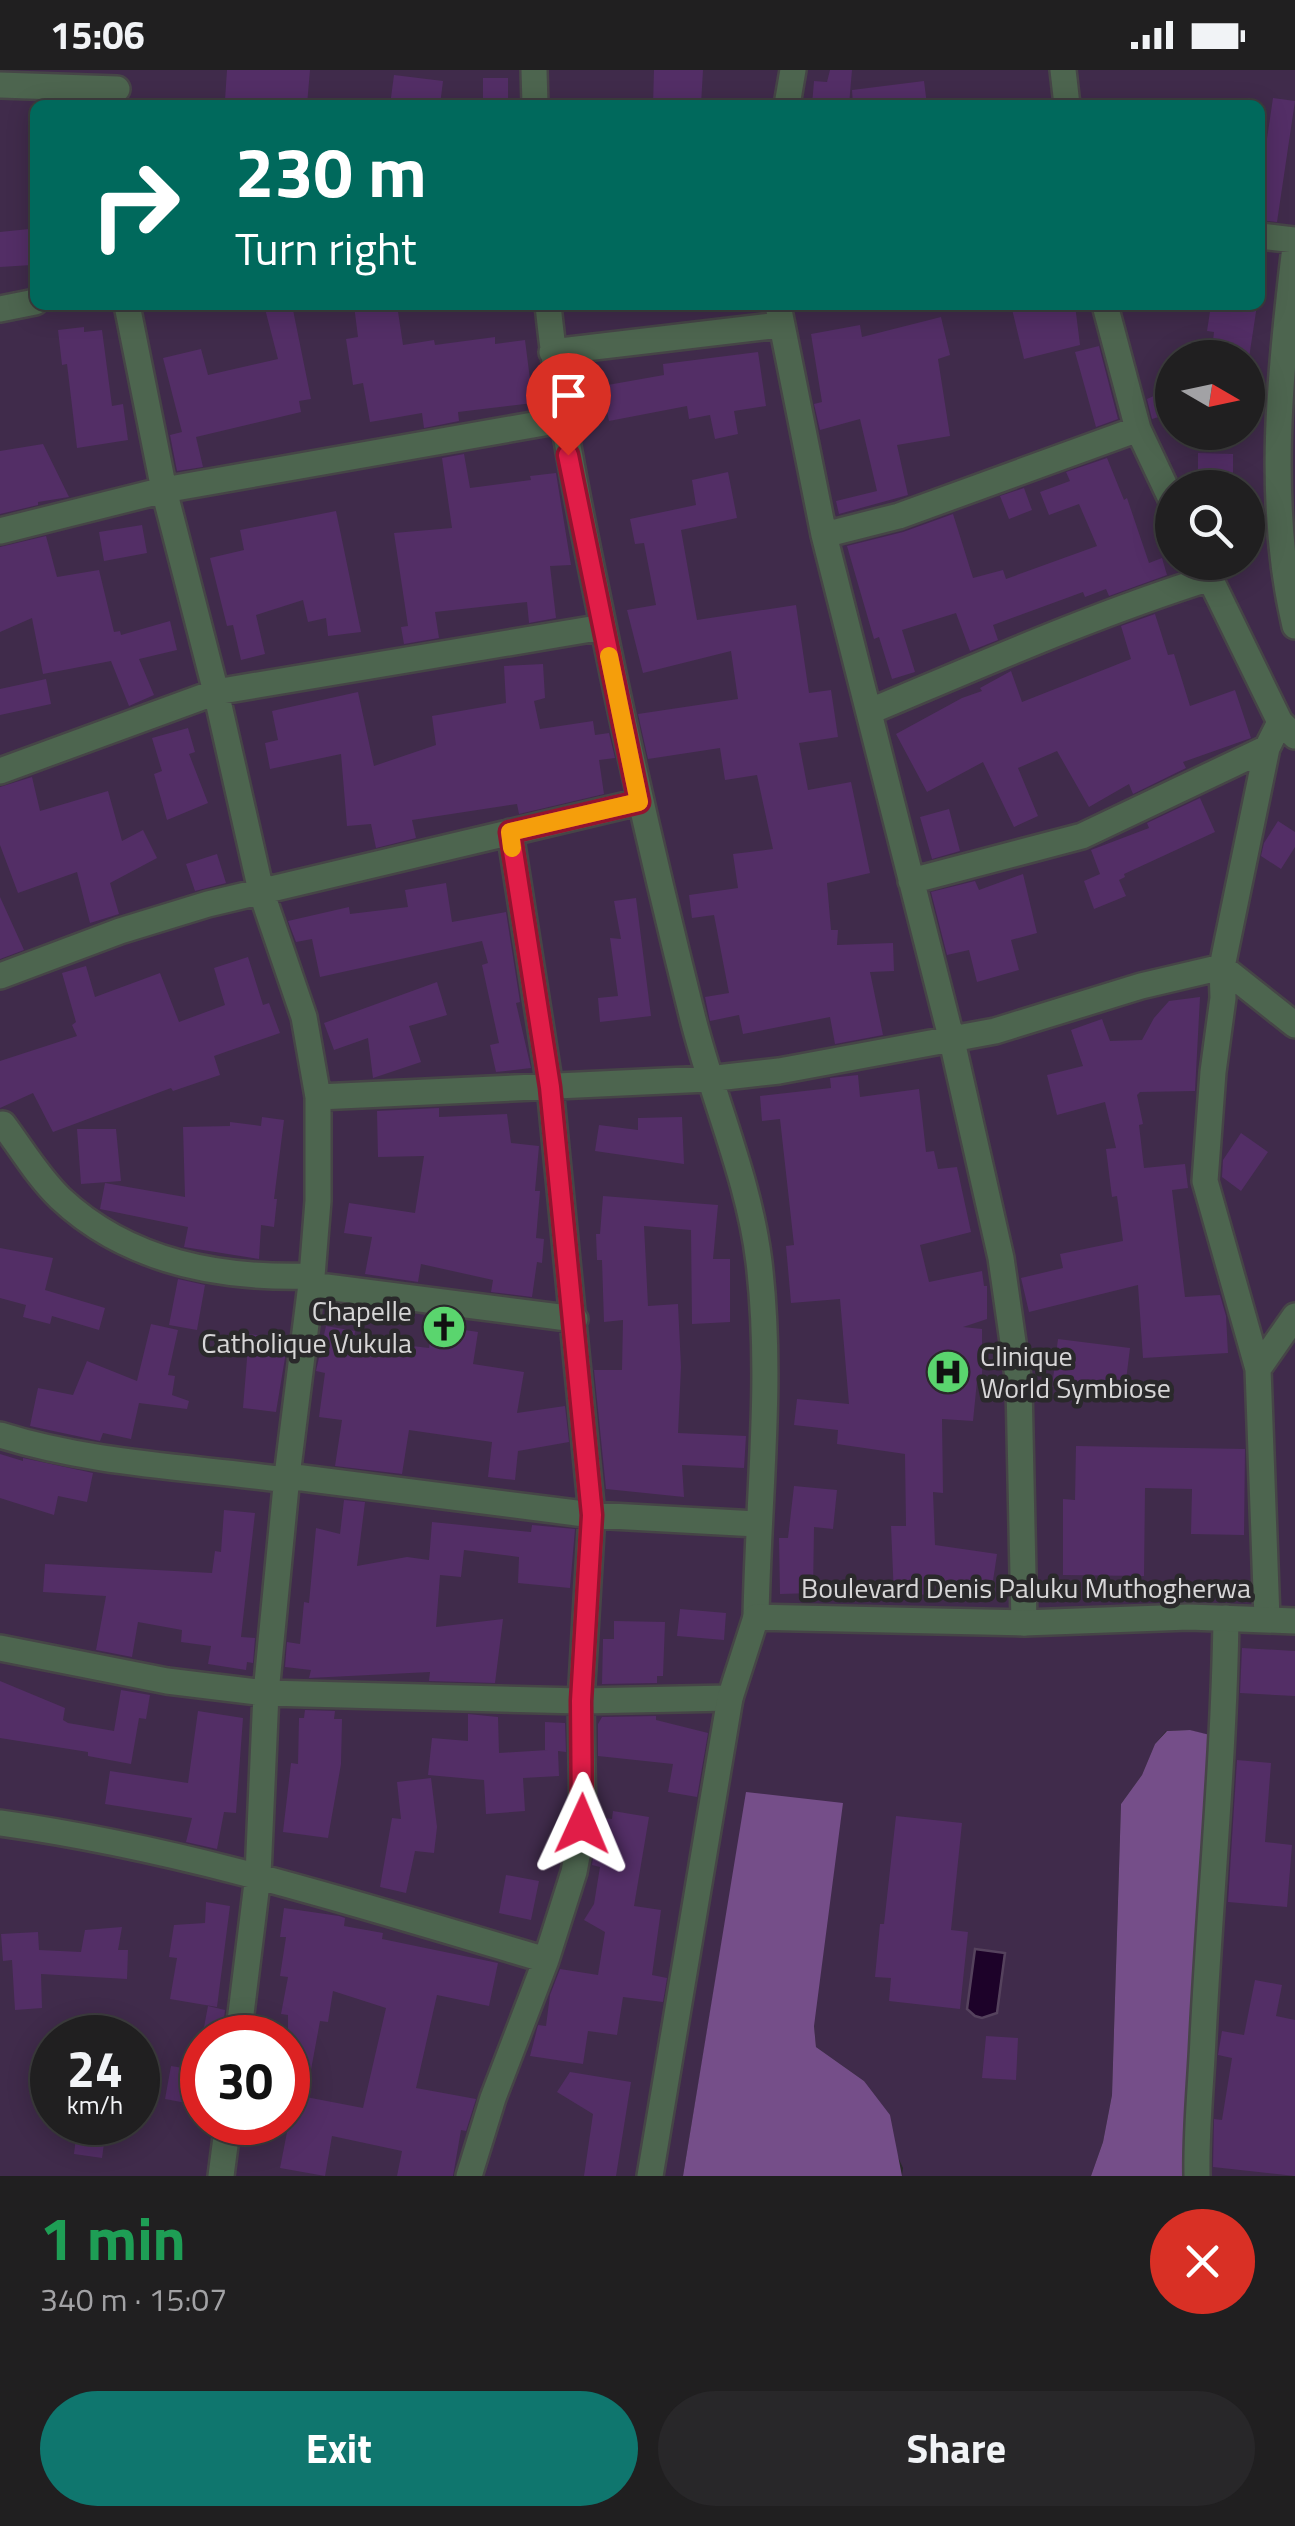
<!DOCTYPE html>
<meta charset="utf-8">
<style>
:root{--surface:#201f20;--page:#282729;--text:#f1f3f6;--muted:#a2a2a5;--line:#3d3d3e;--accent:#0f766e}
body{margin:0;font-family:"Titillium Web",sans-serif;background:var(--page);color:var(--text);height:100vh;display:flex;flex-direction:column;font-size:38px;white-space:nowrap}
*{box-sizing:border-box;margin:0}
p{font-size:32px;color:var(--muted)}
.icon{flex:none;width:55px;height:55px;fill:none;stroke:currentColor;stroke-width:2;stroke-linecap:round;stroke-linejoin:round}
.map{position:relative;height:2106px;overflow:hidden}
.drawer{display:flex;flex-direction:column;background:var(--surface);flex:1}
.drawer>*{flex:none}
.hud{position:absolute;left:30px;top:30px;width:1235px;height:210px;border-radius:15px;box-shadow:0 5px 25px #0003,0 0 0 2px var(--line);background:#00695c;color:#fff;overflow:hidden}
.needle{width:65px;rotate:99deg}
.controls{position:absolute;left:1155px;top:270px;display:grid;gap:20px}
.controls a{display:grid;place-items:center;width:110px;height:110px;border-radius:50%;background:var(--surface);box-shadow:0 5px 25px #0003,0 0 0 2px var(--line);font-size:50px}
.speed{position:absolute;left:30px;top:1945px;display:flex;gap:20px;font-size:50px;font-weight:700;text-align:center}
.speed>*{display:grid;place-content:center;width:130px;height:130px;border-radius:50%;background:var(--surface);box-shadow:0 5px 25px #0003,0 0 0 2px var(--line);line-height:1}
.speed small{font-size:25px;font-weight:400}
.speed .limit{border:15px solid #d22;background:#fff;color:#111}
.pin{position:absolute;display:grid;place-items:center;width:85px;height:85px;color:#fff;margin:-102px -42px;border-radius:50% 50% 50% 0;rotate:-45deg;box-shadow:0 0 10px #0007}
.pin .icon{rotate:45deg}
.me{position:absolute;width:110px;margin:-55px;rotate:1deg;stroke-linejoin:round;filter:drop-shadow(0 0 8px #0008)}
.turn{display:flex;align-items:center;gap:35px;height:210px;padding:0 40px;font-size:45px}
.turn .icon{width:130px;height:130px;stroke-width:2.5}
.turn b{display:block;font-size:70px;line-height:85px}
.round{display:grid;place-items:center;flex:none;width:105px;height:105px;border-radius:52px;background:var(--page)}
.head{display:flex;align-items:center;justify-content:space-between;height:170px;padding:0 40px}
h1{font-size:60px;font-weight:700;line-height:75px;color:#1e9e55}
.cta{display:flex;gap:20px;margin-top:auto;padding:20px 40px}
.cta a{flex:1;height:115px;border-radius:60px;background:var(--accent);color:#fff;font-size:40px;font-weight:700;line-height:115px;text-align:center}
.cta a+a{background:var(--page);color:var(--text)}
.status{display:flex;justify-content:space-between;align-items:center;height:70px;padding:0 50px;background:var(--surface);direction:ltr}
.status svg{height:28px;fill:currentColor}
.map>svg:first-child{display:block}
.green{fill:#402b4b;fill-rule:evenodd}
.forest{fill:#754e89}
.water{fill:#1d0229;stroke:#55425d;stroke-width:2.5}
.building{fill:#532e66;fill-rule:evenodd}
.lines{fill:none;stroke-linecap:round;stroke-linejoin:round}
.minor-casing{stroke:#464547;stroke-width:30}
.tertiary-casing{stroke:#464547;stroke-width:30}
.minor{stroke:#4d654f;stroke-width:25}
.tertiary{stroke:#4d654f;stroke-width:25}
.route-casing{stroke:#92132f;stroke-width:25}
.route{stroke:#e11d48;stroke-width:18}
.slow{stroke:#f59e0b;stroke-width:18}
.labels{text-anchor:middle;stroke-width:9;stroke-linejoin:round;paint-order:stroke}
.poi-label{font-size:28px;fill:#d7d6d7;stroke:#2a292b;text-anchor:end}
.street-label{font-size:28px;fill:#d7d6d7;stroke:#2a292b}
</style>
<div class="status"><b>15:06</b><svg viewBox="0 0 49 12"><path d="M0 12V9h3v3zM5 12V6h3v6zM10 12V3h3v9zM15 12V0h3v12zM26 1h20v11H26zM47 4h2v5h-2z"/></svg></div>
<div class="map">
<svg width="1295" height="2106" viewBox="0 0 1295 2106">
<rect width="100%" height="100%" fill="#2a292b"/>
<!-- green -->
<path class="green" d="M0,0H1295V2106H1188L1209,1665L1189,1660L1166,1661L1155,1674L1142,1705L1121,1734L1112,2025L1103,2072L1091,2106H902L903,2098L864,2011L816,1977L814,1956L747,1722L683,2106H0ZM35,35H1260V235H35ZM1172,288H1248V362H1172ZM1172,418H1248V492H1172ZM52,1968H138V2052H52ZM202,1968H288V2052H202Z"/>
<!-- forest -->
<path class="forest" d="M1190,1660L1210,1665L1188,2106H1091L1103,2072L1112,2025L1121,1734L1142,1705L1155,1674L1167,1661Z
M746,1722L843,1733L814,1956L816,1977L864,2011L890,2045L902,2106H683Z"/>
<!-- water -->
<path class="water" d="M975,1879L1005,1883L997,1943L982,1948L975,1946L967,1939Z"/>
<!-- building -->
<path class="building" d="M227,0H310L307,35H247V31L225,30Z
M654,0H703L701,35H653Z
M830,0H852L849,35H812L814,11L827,12Z
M394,5L443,11L440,35H390Z
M483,8H508V35H483Z
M924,11L927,35H853L852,20Z
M1273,28L1295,31L1277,152L1260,150V116Z
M29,159L32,195L0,197V162Z
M264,235H292L311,329L299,331L301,342L196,367L203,397L177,401L170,365L182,362L163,288L201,279L208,305L278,289Z
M354,235H397L403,275L434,270L435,275L495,267V274L525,270L533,333L458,342L459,351L424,358L422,343L370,352L363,313L353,315L346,269L358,267Z
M1011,235H1075L1080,275L1024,289Z
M1211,235H1257L1249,288H1211L1214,262L1207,261Z
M941,247L950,285L938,289L950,366L897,375L908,425L839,444L836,431L877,421L860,349L820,360L814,334L822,332L811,264L860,255L862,267Z
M84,257V262L102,260L112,336L123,334L128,370L77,378L67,294L62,295L58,260Z
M1099,276L1118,349L1096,357L1075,282Z
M758,282L766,336L734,341L738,364L715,369L710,345L689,349L687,336L609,351L602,316L664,305L663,294Z
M1165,321L1172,343L1152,349L1147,329Z
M43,374L69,427L38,432V435L0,444V381Z
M1198,383L1233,384V407H1198Z
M464,384L470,418L531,410L530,406L556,403L571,495L550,496L556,548L529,553L527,532L435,542L439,568L404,574L401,557L408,556L394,463L452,458L442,388Z
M1107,388L1124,430L1127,428L1149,493L1162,488L1167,505L1109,526L1106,519L1085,527L1083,522L993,555L998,570L970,581L956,543L902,560L915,602L892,609L879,567L874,569L847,476L903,462L953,444L973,508L1003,500L1006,509L1097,476L1079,434L1049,445L1040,422L1070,411L1066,402Z
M728,402L737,448L681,460L697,550L796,535L809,623L831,620L838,667L799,673L808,720L851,712L870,803L827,813L831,860H838L837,875L893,873L894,901L870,902L883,965L835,974L830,947L743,964L739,945L710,951L705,927L729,923L714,845L692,848L689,825L738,818L733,784L773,779L757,705L725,710L720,678L648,689L638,644L738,629L731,581L643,603L627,540L656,535L644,473L635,474L630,449L696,435L692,410Z
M1024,418L1032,440L1009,449L1000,426Z
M336,441L361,562L328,566L326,548L308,552L303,530L256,545L265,584L241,590L233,555L227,556L210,488L244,480L240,460Z
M142,455L147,483L104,491L99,462Z
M46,466L57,507L99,500L114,562L120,561L121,565L170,551L177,580L139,589L154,625L129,636L111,591L43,604L32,548L0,562V477Z
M1155,544L1168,585L1174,584L1190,636L1235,620L1251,668L1183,692L1186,698L1133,724L1129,714L1089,737L1057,681L1018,698L1038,746L1014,757L983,692L927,722L896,664L962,628L982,621L980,618L1011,601L1022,632L1131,589L1121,556Z
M543,594L545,628L534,631L540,659L593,651L595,665L609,663L615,688L599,690L604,724L519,744L517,734L412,750L416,768L376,778L371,754L347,756L341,684L270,699L265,673L278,670L272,641L358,622L374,696L436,675L432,646L506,633L504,596Z
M46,609L51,634L0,645V619Z
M188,658L195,682L189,684L208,733L167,750L154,704L162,701L152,668Z
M32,707L40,741L108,721L122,771L143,760L157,788L110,813L119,844L90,853L77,802L18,823L0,775V717Z
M1200,728L1215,762L1124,804L1125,807L1119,810L1126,826L1094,839L1084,811L1100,804L1091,780L1149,758L1147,753Z
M949,739L960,781L932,789L920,747Z
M1278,751L1295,762V777L1281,799L1261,786L1264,773Z
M217,784L226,813L195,821L186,794Z
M1023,804L1037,863L1011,870L1019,900L977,912L969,880L947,885L931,822L975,811L979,820Z
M446,813L452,852L506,842L520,932L516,933L531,998L496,1002L490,975L499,973L482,895L488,893L482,871L320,907L312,869L296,872L288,851L349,837L350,844L408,837L405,820Z
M0,827L24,880L0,889Z
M636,828L651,946L600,952L598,928L618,926L610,868L621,869L614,831Z
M248,887L263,935L269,933L280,963L214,986L220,1005L173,1021L171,1018L53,1062L33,1023L0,1038V991L77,966L72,955L76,952L62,903L86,896L95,927L160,903L179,952L225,935L214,898Z
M437,912L447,945L409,956L421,992L373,1008L368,968L334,980L324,953Z
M1200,927L1195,1021L1140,1022L1137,1025L1143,1054L1139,1055L1144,1098L1185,1094L1188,1118L1172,1120L1185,1227L1220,1225L1226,1246L1228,1283L1143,1288L1138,1215L1029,1242L1021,1208L1063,1198L1060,1184L1123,1171L1117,1126L1112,1127L1106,1079L1116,1078L1105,1032L1057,1045L1047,1005L1083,996L1071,960L1102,949L1110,971L1142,970L1154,948L1169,931Z
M858,1005L860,1027L919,1019L926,1082L934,1081L938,1099L957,1097L971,1162L920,1175L929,1212L982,1201L984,1216H987V1249L963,1257L982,1259V1311H977L973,1351L942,1349L943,1423L933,1422L935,1475L997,1484L991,1524L957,1519V1523L894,1526L891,1456H906L905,1384L837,1374L838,1360L794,1355L797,1329L849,1334L840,1229L791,1233L786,1176L794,1175L780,1049L762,1051L760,1026L831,1018L830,1008Z
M439,1038V1047L507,1044L511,1073L539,1076L535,1121H540L536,1168L544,1169L542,1193L537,1192L532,1227L491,1222L493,1210L421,1194L418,1212L365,1204L372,1167L344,1163L349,1133L415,1143L424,1086L378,1087L377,1041Z
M262,1047L284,1050L274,1129H277L274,1157L261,1155L259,1189L184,1177L188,1157L100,1139L105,1113L185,1127L183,1057L230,1056V1052L261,1056Z
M682,1047L684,1094L595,1081L599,1055L638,1060V1048Z
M77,1059H116L121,1111L81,1114Z
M1241,1063L1268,1082L1241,1121L1222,1107L1223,1090Z
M603,1126L718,1135L713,1189H730V1252L692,1254L691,1160L644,1156L648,1236L678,1234L681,1297L678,1363L746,1366L744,1398L682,1395L684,1427L606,1419L594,1300H622L623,1250L604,1252L602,1190H597L596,1164H600Z
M0,1178L53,1188L45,1220L105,1238L99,1260L52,1246L50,1254L23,1247L26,1235L0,1228Z
M178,1209L205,1215L197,1260L169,1255Z
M151,1254L178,1260L168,1305L175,1306L172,1325L189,1331L187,1339L139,1333L131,1369L103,1363L100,1371L30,1356L38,1318L73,1325L87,1291L137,1311Z
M432,1255L478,1262L473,1294L524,1302L517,1343L565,1336L569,1372L518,1381L515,1410L488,1407L492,1372L409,1360L402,1404L335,1396L342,1350L319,1347L325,1303L316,1301L326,1256L355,1261L354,1269L429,1278Z
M249,1264L288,1270L276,1342L243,1338Z
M1058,1269L1130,1278L1124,1326L1052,1317Z
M1076,1376L1245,1379L1244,1465L1191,1464L1192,1419L1145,1418L1144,1506L1063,1505V1429L1075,1430Z
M0,1384L23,1391V1388L93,1403L87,1432L58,1426L54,1445L0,1428Z
M794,1416L837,1420L833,1459L814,1457L813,1523L780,1524L779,1468H788Z
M344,1430L365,1432L357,1496L407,1487L429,1490L432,1452L531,1462L532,1455L575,1459L570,1518L518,1513L519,1487L464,1480L461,1507L440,1505L436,1557L503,1549L495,1613L429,1611L430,1602L309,1608L311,1600L285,1597L287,1572L300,1574L304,1532L309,1533L316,1458L340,1464Z
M224,1440L255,1443L241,1567L255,1568L253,1593L247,1592L246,1600L208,1594L211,1576L181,1572L182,1560L138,1552L132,1587L96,1580L106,1526L43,1522L45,1494L212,1503L215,1481L221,1482Z
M680,1539L726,1543L724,1570L677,1566Z
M614,1551L665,1552L663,1606H657V1613L602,1614L603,1569H614Z
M1242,1578L1295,1581V1626L1240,1623Z
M0,1611L65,1638L63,1650L68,1653L114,1661L121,1620L150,1625L146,1649L139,1648L131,1694L88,1686V1682L0,1668Z
M305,1640L335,1641L334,1649H342L341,1694L328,1768L283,1762L291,1693L298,1694L299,1648H304Z
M198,1641L243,1648L236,1743L224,1742L217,1779L186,1772L192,1748L105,1734L110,1701L188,1713Z
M468,1644L498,1647L499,1683L548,1680H545V1652L565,1653L566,1682L558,1681L559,1706L523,1708L525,1741L486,1744L484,1710L428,1705L432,1668L468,1671Z
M656,1646V1650L708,1663L697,1727L668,1722L673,1694L598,1686V1654L602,1647Z
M1237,1690L1271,1693L1265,1772L1292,1775L1287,1837L1228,1832Z
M431,1708L437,1757L434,1783L415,1781L406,1823L380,1817L392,1748L401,1749L397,1712Z
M613,1741L649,1747L634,1836L661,1840L652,1905L667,1908L663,1932L623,1927L617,1965L588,1961L583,1994L530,1986L538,1955L546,1956L550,1925L560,1899L598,1905L605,1862L584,1850L594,1834L600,1797L592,1795L599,1747L612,1749Z
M896,1746L962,1753L951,1860L968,1862L960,1939L889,1931L891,1908L875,1907L880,1854H884Z
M506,1805L539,1811L531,1850L499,1843Z
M206,1832L230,1836L217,1937L170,1929L177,1888L169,1887L174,1855L205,1853Z
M284,1838L339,1846L345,1848L344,1856L383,1863L382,1869L498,1893L489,1936L437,1925L416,2018L476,2029L466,2061L461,2060L453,2106H397L402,2081L332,2066L325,2106L280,2098L288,2057V1945L281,1944L288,1907L280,1906L286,1867H280ZM333,1921L386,1938L363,2038L306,2027L320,1951L328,1952Z
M122,1857L118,1880H128L127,1909L41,1904L42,1938L15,1940L12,1890L3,1891L1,1864L38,1862L39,1880L81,1882L85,1860Z
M1255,1910L1282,1915L1276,1946L1295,1950V2106L1213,2097L1214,2049L1222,2050L1232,1988L1218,1985L1222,1961L1244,1965Z
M208,1936L225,1940L222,1968H202Z
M986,1966L1018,1968L1016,2010L982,2008Z
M171,1996L202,2001V2036L165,2029Z
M570,2002L631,2012L616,2106H584L593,2044L557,2022Z
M78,2052H107L102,2088L74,2084Z"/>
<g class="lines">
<!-- minor casing -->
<g class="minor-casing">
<path id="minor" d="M534,0L535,35
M1063,0L1067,35
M0,15L117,19
M787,35L793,0
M1260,166L1295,170
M1295,177C1280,301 1266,433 1295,556
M127,235L164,420L216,622L261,821L304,947L318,1027V1131L312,1206L287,1406L266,1623L258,1805L238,1968
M548,235C558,333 577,428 597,525C625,666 657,805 692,945C712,1027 749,1108 759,1192C773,1310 758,1428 756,1547
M778,235L824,465L952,971L1001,1188L1019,1314L1024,1553
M1105,235L1138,359L1172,431
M0,239L35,232
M552,282L780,255
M0,461L164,420L561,350
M824,465L899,446L1138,359
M1202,492L1280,652L1295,666
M871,641C983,594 1093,545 1210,508
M1267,678L1222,897L1223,928L1213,1002L1205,1111L1258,1299L1267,1549
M0,701L216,622L603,557
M911,811L1082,766L1267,678L1280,652
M0,906L120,861L208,834L639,732
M318,1027L708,1009L779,1001L995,961L1141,916L1222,897L1295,955
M3,1054C21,1078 38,1107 60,1128C129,1193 221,1209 312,1206
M311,1215L575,1249
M1258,1299L1295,1246
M0,1365C92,1394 191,1397 286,1410
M287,1406L592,1445L757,1454
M0,1578L167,1611L266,1623L581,1631L730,1628
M0,1753C187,1779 366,1837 546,1890
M221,2106L228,2052
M469,2106L493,2028L546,1890L574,1802L583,1754L581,1631L592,1445L550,1017L510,762
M1197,2106C1196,2060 1201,2014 1203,1968C1210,1828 1224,1688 1226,1548"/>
</g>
<!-- tertiary casing -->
<g class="tertiary-casing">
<path id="tertiary" d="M650,2106L730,1628L756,1547L1024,1553L1189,1547L1295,1551"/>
</g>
<!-- minor -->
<use href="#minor" class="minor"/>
<!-- tertiary -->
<use href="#tertiary" class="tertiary"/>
</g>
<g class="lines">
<!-- route casing -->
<g class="route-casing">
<path id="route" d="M568,385L639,732L510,762L550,1017L592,1445L581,1631L582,1754"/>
</g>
<!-- route -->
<use href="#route" class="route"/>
<!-- slow -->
<path class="slow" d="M512,778L510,762L639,732L609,586"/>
</g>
<!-- icons -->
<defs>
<g id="church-disc" transform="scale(2.25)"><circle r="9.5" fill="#5ad56e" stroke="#2a292b"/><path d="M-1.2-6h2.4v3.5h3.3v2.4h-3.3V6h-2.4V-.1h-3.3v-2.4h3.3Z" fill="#111"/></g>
<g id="hospital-disc" transform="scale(2.25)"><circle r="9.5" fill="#5ad56e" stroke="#2a292b"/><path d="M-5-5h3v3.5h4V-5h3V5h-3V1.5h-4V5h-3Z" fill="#111"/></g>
</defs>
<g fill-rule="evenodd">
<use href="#church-disc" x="444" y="1257"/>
<use href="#hospital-disc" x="948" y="1302"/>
</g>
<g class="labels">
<!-- poi labels -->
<g class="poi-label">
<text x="412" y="1251">Chapelle<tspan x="412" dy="32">Catholique Vukula</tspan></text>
<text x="980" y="1296" text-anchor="start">Clinique<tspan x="980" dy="32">World Symbiose</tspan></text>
</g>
<!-- street labels -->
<g class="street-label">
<text x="1026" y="1528">Boulevard Denis Paluku Muthogherwa</text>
</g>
</g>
</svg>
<div class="controls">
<a><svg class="needle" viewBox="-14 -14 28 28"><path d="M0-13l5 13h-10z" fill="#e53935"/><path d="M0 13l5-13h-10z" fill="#a2a2a5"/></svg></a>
<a><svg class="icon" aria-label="search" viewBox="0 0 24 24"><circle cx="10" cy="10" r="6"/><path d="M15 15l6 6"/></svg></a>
</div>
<div class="speed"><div>24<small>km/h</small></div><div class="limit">30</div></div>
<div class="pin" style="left:568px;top:385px;background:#d93025"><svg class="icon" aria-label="arrive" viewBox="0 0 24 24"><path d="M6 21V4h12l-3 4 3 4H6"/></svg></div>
<svg class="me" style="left:582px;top:1754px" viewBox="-20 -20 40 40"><path d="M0-17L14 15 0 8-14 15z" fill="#e11d48" stroke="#fff" stroke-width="4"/></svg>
<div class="hud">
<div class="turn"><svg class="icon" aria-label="right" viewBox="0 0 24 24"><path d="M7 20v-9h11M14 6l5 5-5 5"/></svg><div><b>230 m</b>Turn right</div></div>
</div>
</div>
<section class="drawer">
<div class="head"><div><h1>1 min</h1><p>340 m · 15:07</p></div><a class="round" style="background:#d93025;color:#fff"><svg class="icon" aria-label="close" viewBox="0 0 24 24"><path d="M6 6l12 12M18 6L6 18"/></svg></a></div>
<div class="cta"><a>Exit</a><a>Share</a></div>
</section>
